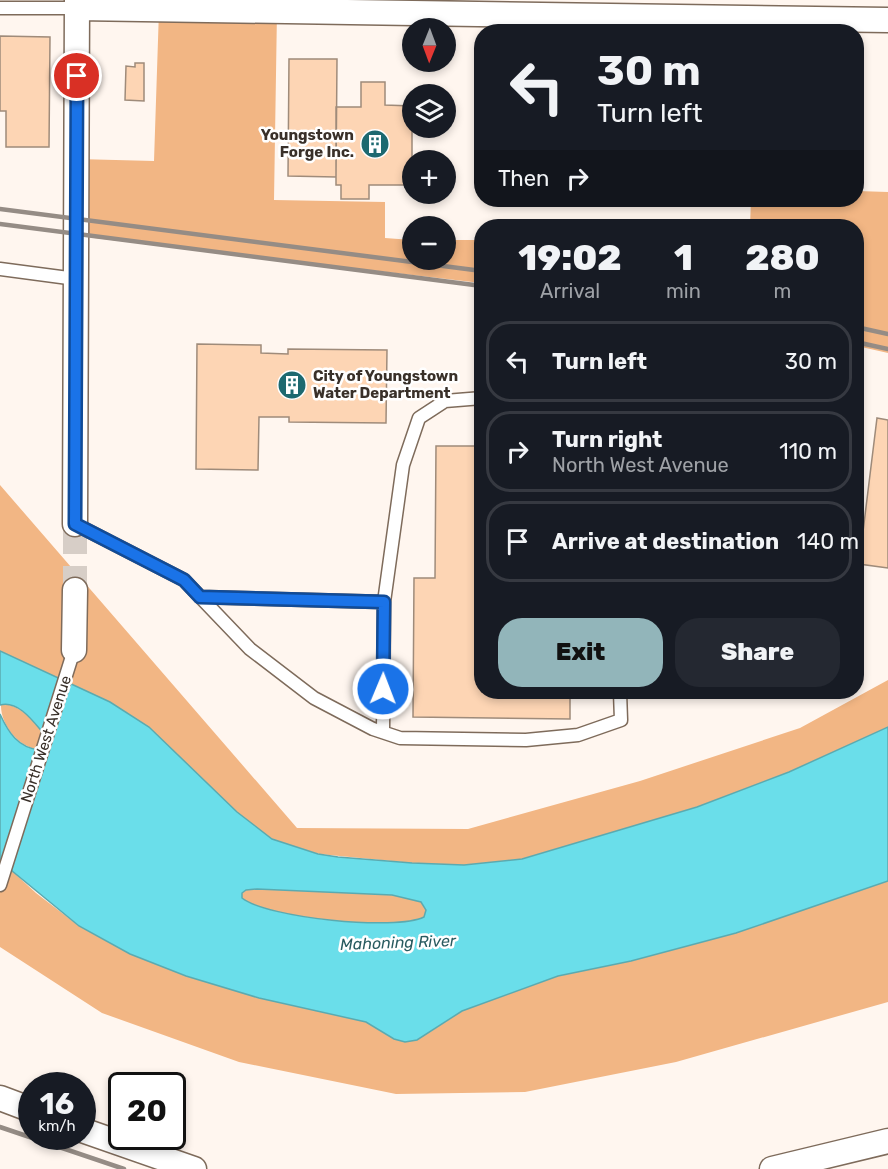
<!DOCTYPE html>
<meta charset="utf-8">
<style>
:root{--surface:#171b24;--page:#242831;--text:#f1f3f6;--muted:#9ea1a6;--line:#363941;--accent:#92b5ba}
body{margin:0;font-family:Rubik,sans-serif;background:var(--page);color:var(--text);height:100vh;display:flex;flex-direction:column;font-size:22px;white-space:nowrap}
*{box-sizing:border-box;margin:0}
p{font-size:20px;color:var(--muted)}
.icon{flex:none;width:33px;height:33px;fill:none;stroke:currentColor;stroke-width:2;stroke-linecap:round;stroke-linejoin:round}
.map{position:relative;flex:1;overflow:hidden}
.details{position:absolute;left:474px;top:219px;width:390px;height:480px;display:flex;flex-direction:column;background:var(--surface);border-radius:24px;box-shadow:0 3px 9px #0003}
.details>*{flex:none}
.hud{position:absolute;left:474px;top:24px;width:390px;height:183px;border-radius:24px;box-shadow:0 3px 9px #0003;background:#171b24;color:var(--text);overflow:hidden}
.needle{width:39px;rotate:181deg}
.controls{position:absolute;left:402px;top:18px;display:grid;gap:12px}
.controls a{display:grid;place-items:center;width:54px;height:54px;border-radius:50%;background:var(--surface);box-shadow:0 3px 9px #0003;font-size:30px}
.speed{position:absolute;left:18px;top:1072px;display:flex;gap:12px;font-size:30px;font-weight:700;text-align:center}
.speed>*{display:grid;place-content:center;width:78px;height:78px;border-radius:50%;background:var(--surface);box-shadow:0 3px 9px #0003;line-height:1}
.speed small{font-size:15px;font-weight:400}
.speed .limit{border:3px solid #111;border-radius:9px;background:#fff;color:#111}
.pin{position:absolute;display:grid;place-items:center;width:51px;height:51px;color:#fff;margin:-26px;border:3px solid #fff;border-radius:50%;box-shadow:0 2px 6px #0007}
.me{position:absolute;width:66px;margin:-33px;rotate:1deg;stroke-linejoin:round;filter:drop-shadow(0 0 4px #0008)}
.turn{display:flex;align-items:center;gap:21px;height:126px;padding:0 24px;font-size:27px}
.turn .icon{width:78px;height:78px;stroke-width:2.5}
.turn b{display:block;font-size:42px;line-height:51px}
.then{display:flex;align-items:center;height:57px;padding:0 24px;background:#0003;gap:12px;font-size:22px}
.eta{display:flex;justify-content:space-evenly;align-items:center;height:102px;text-align:center}
.eta b{font-size:36px;font-weight:800;line-height:42px}
.primary-button{display:flex;gap:12px;margin-top:auto;padding:12px 24px}
.primary-button a{flex:1;height:69px;border-radius:24px;background:var(--accent);color:#111;font-size:24px;font-weight:800;line-height:69px;text-align:center}
.primary-button a+a{background:var(--page);color:var(--text)}
ul{padding:0;list-style:none}
li{display:flex;align-items:center;gap:18px;height:81px;margin:0 12px 9px;padding:0 12px;border:3px solid var(--line);border-radius:24px}
li div{flex:1}
li b{display:block;font-size:22px}
li em{font-style:normal}
.map>svg:first-child{display:block}
.green{fill:#f2b684}
.water{fill:#6adeea;stroke:#5baab0;stroke-width:1.5;fill-rule:evenodd}
.building{fill:#fdd5b4;stroke:#9f8b7a;stroke-width:1.5}
.lines{fill:none;stroke-linecap:round;stroke-linejoin:round}
.street-tunnel{stroke:#d7cec7;stroke-width:24;stroke-dasharray:24 12;stroke-linecap:butt}
.lane-casing{stroke:#7e6b5b;stroke-width:15}
.street-casing{stroke:#7e6b5b;stroke-width:27}
.lane{stroke:#fff;stroke-width:12}
.street{stroke:#fff;stroke-width:24}
.rail{stroke:#958c85;stroke-width:4.5}
.route-casing{stroke:#114b97;stroke-width:15}
.route{stroke:#1a73e8;stroke-width:10}
.labels{text-anchor:middle;stroke-width:5;stroke-linejoin:round;paint-order:stroke}
.poi-label{font-size:15px;font-weight:bold;fill:#393029;stroke:#fff;text-anchor:end}
.street-label{font-size:15px;fill:#393029;stroke:#fff}
.water-label{font-size:16px;font-style:italic;fill:#295b60;stroke:#fff}
</style>
<div class="map">
<svg width="888" height="1169" viewBox="0 0 888 1169">
<rect width="100%" height="100%" fill="#fff6ef"/>
<!-- green -->
<path class="green" d="M159,10L277,11L274,200L385,202V238L412,240V260H446V240H481V283L77,236V159L154,161Z
M857,191L888,192V353L857,346L856,226H750L751,200H856Z
M0,485L297,828L468,829L640,781L800,728L888,680V727L789,772L697,807L522,859L464,865L412,863L319,854L271,839L23,662L0,651Z
M1,704C20,704 33,720 44,734L40,750C19,748 0,725 1,704Z
M0,860L36,893L79,926L130,954L186,976L259,998L366,1022L394,1039L430,1032L462,1011L558,976L631,961L736,933L888,881V1002L676,1062L525,1092L396,1094L239,1062L102,1013L0,947Z
M257,889L392,895L421,902L426,910L424,917C396,931 267,918 242,898V893L246,890Z"/>
<!-- water -->
<path class="water" d="M0,651L110,702L149,727L237,812L272,839L318,854L338,857L412,863L464,865L522,859L697,807L789,772L888,727V881L736,933L631,961L558,976L462,1011L417,1040L405,1042L394,1039L366,1022L259,998L186,976L130,954L79,926L0,861V714C8,732 18,748 40,750L44,734C33,721 18,700 0,705ZM257,889L392,895L421,902L426,910L424,917C396,931 267,918 242,898V893L246,890Z"/>
<!-- building -->
<path class="building" d="M0,36L50,37L49,147H6V111H0Z
M289,59H337L336,177L288,176Z
M135,63H144V101L125,100L126,66L135,67Z
M361,82H385V105L412,106V185H369V199H341V185H336V107H361Z
M480,98L482,163H479Z
M197,344L261,345V353L288,354V349L387,350L386,423L289,422V417H259L258,470L196,469Z
M877,418L888,420V568L859,564Z
M436,446H482V692H570V719L413,717L414,578H435Z"/>
<g class="lines">
<!-- street-tunnel -->
<path class="street-tunnel" d="M75,590V524"/>
<!-- lane casing -->
<g class="lane-casing">
<path id="lane" d="M0,8H77
M0,269L76,279
M75,524L184,580L250,649L314,698L373,729L400,738L526,740L578,735L621,720L620,692
M200,597L384,602
M383,732L384,602L403,465L419,418L445,401L482,398
M0,885L74,650"/>
</g>
<!-- street casing -->
<g class="street-casing">
<path id="street" d="M77,8L888,20
M75,524L77,0
M74,650L75,590
M0,1098L32,1110
M82,1130L194,1169
M772,1169L888,1141"/>
</g>
<!-- lane -->
<use href="#lane" class="lane"/>
<!-- street -->
<use href="#street" class="street"/>
<!-- rail -->
<path class="rail" d="M0,209L482,271
M0,224L482,286
M856,327L888,334
M856,342L888,349
M0,1127L124,1169"/>
</g>
<g class="lines">
<!-- route casing -->
<g class="route-casing">
<path id="route" d="M77,76L75,524L184,580L200,597L384,602L383,689"/>
</g>
<!-- route -->
<use href="#route" class="route"/>
</g>
<!-- icons -->
<defs>
<g id="building-disc" transform="scale(1.5)"><circle r="9.5" fill="#1d6970" stroke="#fff"/><path d="M-4-6H4V6H1V3H-1V6H-4ZM-2.5-4.3h1.7v1.8h-1.7ZM.8-4.3h1.7v1.8H.8ZM-2.5-1h1.7V.8h-1.7ZM.8-1h1.7V.8H.8Z" fill="#fff"/></g>
</defs>
<g fill-rule="evenodd">
<use href="#building-disc" x="375" y="144"/>
<use href="#building-disc" x="292" y="385"/>
</g>
<g class="labels">
<!-- poi labels -->
<g class="poi-label">
<text x="354" y="140">Youngstown<tspan x="354" dy="17">Forge Inc.</tspan></text>
<text x="313" y="381" text-anchor="start">City of Youngstown<tspan x="313" dy="17">Water Department</tspan></text>
</g>
<!-- street labels -->
<g class="street-label">
<text transform="translate(46 739) rotate(-72)" y="5">North West Avenue</text>
</g>
<!-- water labels -->
<g class="water-label">
<text transform="translate(398 942) rotate(-2)" y="6">Mahoning River</text>
</g>
</g>
</svg>
<div class="controls">
<a><svg class="needle" viewBox="-14 -14 28 28"><path d="M0-13l5 13h-10z" fill="#e53935"/><path d="M0 13l5-13h-10z" fill="#9ea1a6"/></svg></a>
<a><svg class="icon" aria-label="layers" viewBox="0 0 24 24"><path d="M12 4l9 5-9 5-9-5zM3 14l9 5 9-5"/></svg></a>
<a>+</a>
<a>−</a>
</div>
<div class="speed"><div>16<small>km/h</small></div><div class="limit">20</div></div>
<div class="pin" style="left:77px;top:76px;background:#d93025"><svg class="icon" aria-label="arrive" viewBox="0 0 24 24"><path d="M6 21V4h12l-3 4 3 4H6"/></svg></div>
<svg class="me" style="left:383px;top:689px" viewBox="-20 -20 40 40"><circle r="17" fill="#1a73e8" stroke="#fff" stroke-width="3"/><path d="M0-11L8 9 0 5-8 9z" fill="#fff"/></svg>
<div class="hud">
<div class="turn"><svg class="icon" aria-label="left" viewBox="0 0 24 24"><path d="M17 20v-9H6M10 6l-5 5 5 5"/></svg><div><b>30 m</b>Turn left</div></div>
<div class="then">Then<svg class="icon" aria-label="right" viewBox="0 0 24 24"><path d="M7 20v-9h11M14 6l5 5-5 5"/></svg></div>
</div>
<section class="details">
<div class="eta">
<div><b>19:02</b><p>Arrival</p></div>
<div><b>1</b><p>min</p></div>
<div><b>280</b><p>m</p></div>
</div>
<ul>
<li><svg class="icon" aria-label="left" viewBox="0 0 24 24"><path d="M17 20v-9H6M10 6l-5 5 5 5"/></svg><div><b>Turn left</b></div><em>30 m</em></li>
<li><svg class="icon" aria-label="right" viewBox="0 0 24 24"><path d="M7 20v-9h11M14 6l5 5-5 5"/></svg><div><b>Turn right</b><p>North West Avenue</p></div><em>110 m</em></li>
<li><svg class="icon" aria-label="arrive" viewBox="0 0 24 24"><path d="M6 21V4h12l-3 4 3 4H6"/></svg><div><b>Arrive at destination</b></div><em>140 m</em></li>
</ul>
<div class="primary-button"><a>Exit</a><a>Share</a></div>
</section>
</div>
